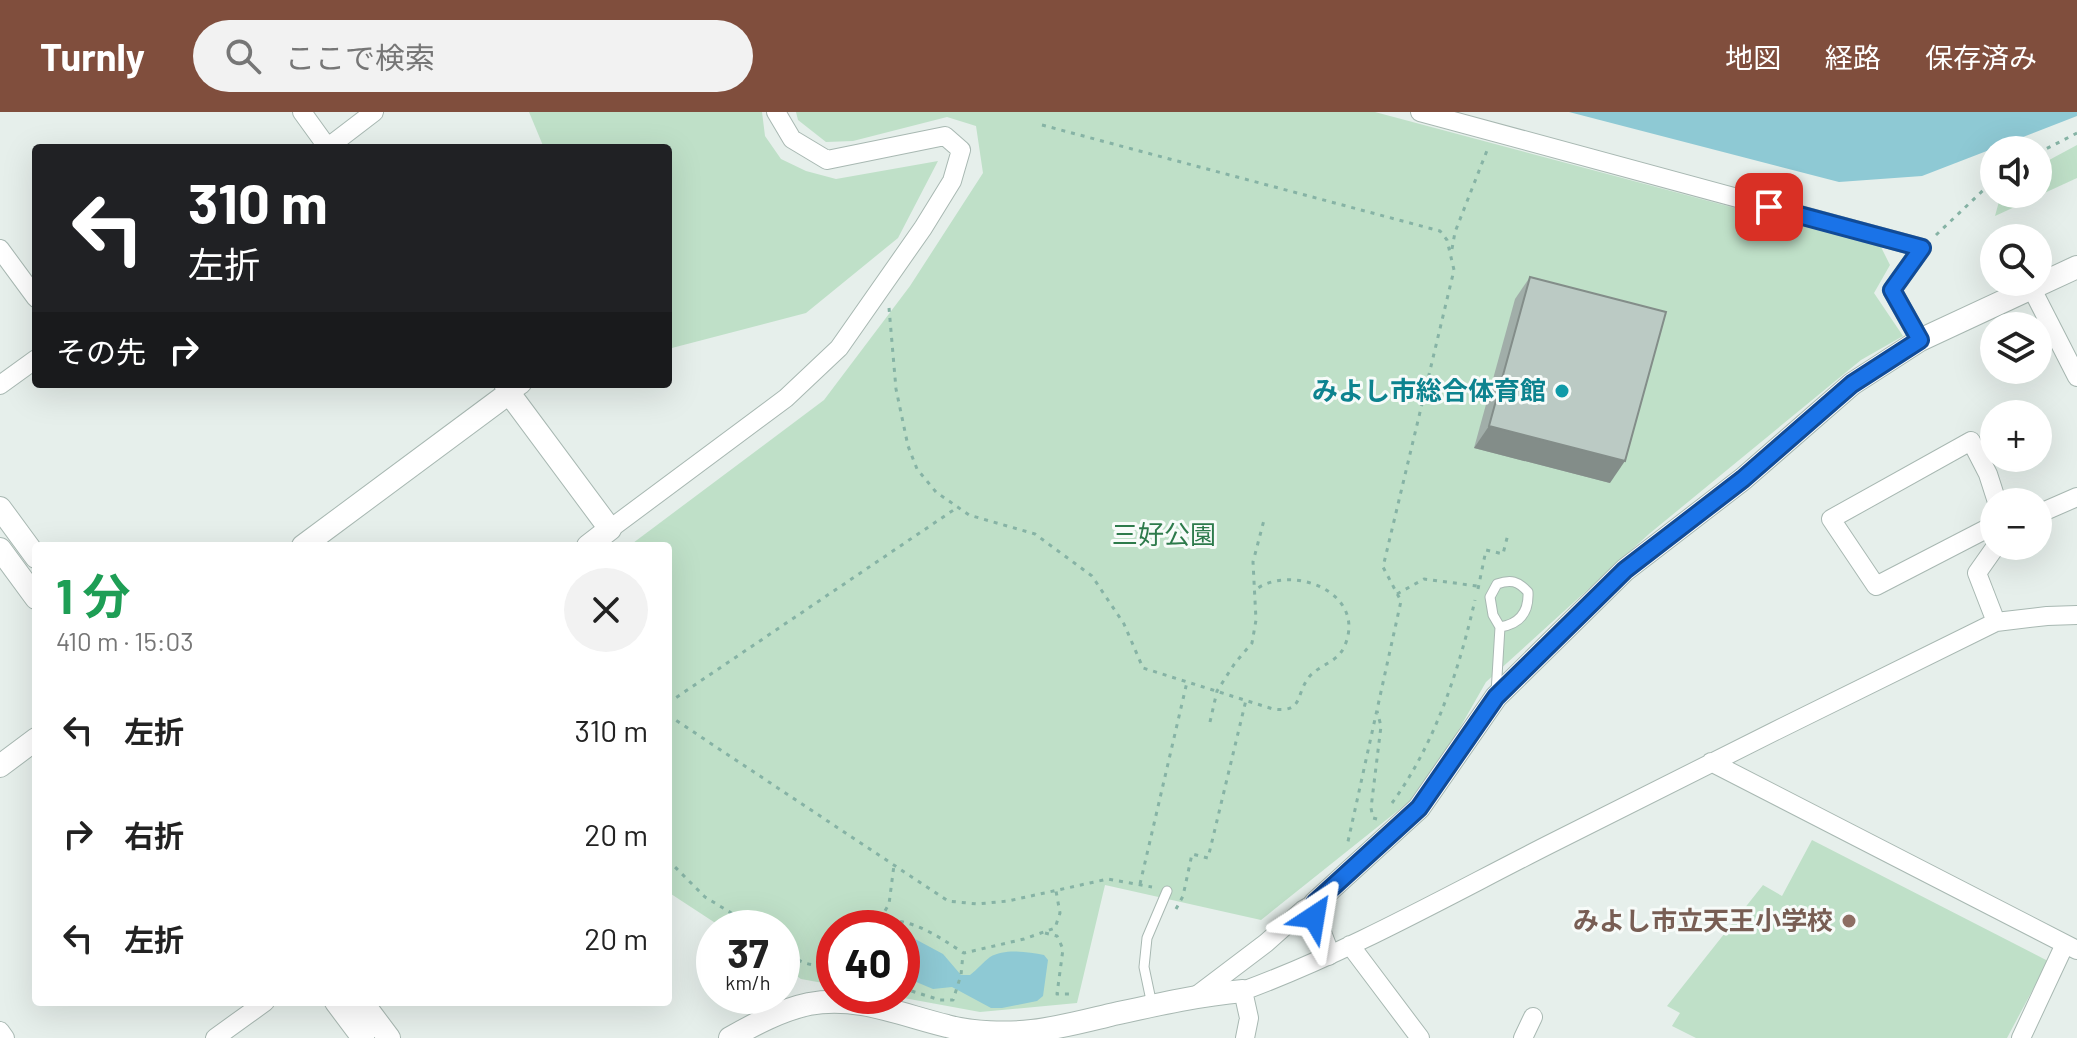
<!DOCTYPE html>
<html lang="ja">
<meta charset="utf-8">
<style>
:root{--surface:#fff;--page:#f2f2f2;--text:#222;--muted:#767676;--accent:#804e3d}
body{margin:0;font-family:Barlow,"Noto Sans JP",sans-serif;background:var(--page);color:var(--text);height:100vh;display:flex;flex-direction:column;font-size:30px;white-space:nowrap}
*{box-sizing:border-box;margin:0}
p{font-size:26px;color:var(--muted)}
.icon{flex:none;width:44px;height:44px;fill:none;stroke:currentColor;stroke-width:2;stroke-linecap:round;stroke-linejoin:round}
.map{position:relative;flex:1;overflow:hidden}
.drawer{position:absolute;left:32px;top:430px;width:640px;height:464px;display:flex;flex-direction:column;background:var(--surface);border-radius:8px;box-shadow:0 8px 32px #0002}
.drawer>*{flex:none}
.top-card{position:absolute;left:32px;top:32px;width:640px;height:244px;border-radius:8px;box-shadow:0 8px 32px #0002;background:#202124;color:#fff;overflow:hidden}
.tools{position:absolute;left:1980px;top:24px;display:grid;gap:16px}
.tools a{display:grid;place-items:center;width:72px;height:72px;border-radius:50%;background:var(--surface);box-shadow:0 8px 32px #0002;font-size:40px}
.speed{position:absolute;left:696px;top:798px;display:flex;gap:16px;font-size:40px;font-weight:700;text-align:center}
.speed>*{display:grid;place-content:center;width:104px;height:104px;border-radius:50%;background:var(--surface);box-shadow:0 8px 32px #0002;line-height:1}
.speed small{font-size:20px;font-weight:400}
.speed .limit{border:12px solid #d22;background:#fff;color:#111}
.pin{position:absolute;display:grid;place-items:center;width:68px;height:68px;color:#fff;margin:-34px;border-radius:16px;box-shadow:0 4px 12px #0006}
.me{position:absolute;width:88px;margin:-44px;rotate:33deg;stroke-linejoin:round;filter:drop-shadow(0 0 6px #0008)}
.turn{display:flex;align-items:center;gap:28px;height:168px;padding:0 24px;font-size:36px}
.turn .icon{width:104px;height:104px;stroke-width:2.5}
.turn b{display:block;font-size:56px;line-height:68px}
.then{display:flex;align-items:center;height:76px;padding:0 24px;background:#0003;gap:16px;font-size:30px}
.round{display:grid;place-items:center;flex:none;width:84px;height:84px;border-radius:42px;background:var(--page)}
.summary{display:flex;align-items:center;justify-content:space-between;height:136px;padding:0 24px}
h1{font-size:48px;font-weight:700;line-height:60px;color:#1e9e55}
ul{padding:0;list-style:none}
li{display:flex;align-items:center;gap:24px;height:104px;padding:0 24px}
li div{flex:1}
li b{display:block;font-size:30px}
li em{font-style:normal}
header{display:flex;align-items:center;gap:48px;box-sizing:border-box;height:112px;padding:0 40px;background:var(--accent);color:#fff}
header strong{font-size:38px}
nav{display:flex;gap:44px;margin-inline-start:auto;font-size:28px}
.search{width:560px;height:72px;background:var(--page);display:flex;align-items:center;gap:20px;box-sizing:border-box;padding:0 28px;border-radius:44px;color:var(--muted);font-size:30px}
.map>svg:first-child{display:block}
.green{fill:#bfe0c8}
.water{fill:#8ec9d4}
.lines{fill:none;stroke-linecap:round;stroke-linejoin:round}
.service-casing{stroke:#a8b8b2;stroke-width:11}
.minor-casing{stroke:#a8b8b2;stroke-width:20}
.tertiary-casing{stroke:#a8b8b2;stroke-width:24}
.path{stroke:#86b3a5;stroke-width:3;stroke-dasharray:4 6;stroke-linecap:butt}
.service{stroke:#fff;stroke-width:9}
.minor{stroke:#fff;stroke-width:18}
.tertiary{stroke:#fff;stroke-width:22}
.wall{fill:#a1aea9}
.shaded-wall{fill:#838d89}
.building{fill:#bbcac4;stroke:#838d89;stroke-width:2}
.route-casing{stroke:#114b97;stroke-width:20}
.route{stroke:#1a73e8;stroke-width:14}
.culture-dot{fill:#0f9aa8;stroke:#f7fbf9;stroke-width:3}
.education-dot{fill:#8d6e63;stroke:#f7fbf9;stroke-width:3}
.labels{text-anchor:middle;stroke-width:6;stroke-linejoin:round;paint-order:stroke}
.culture-label{font-size:26px;font-weight:bold;fill:#0d838f;stroke:#f7fbf9;text-anchor:end}
.park-label{font-size:26px;fill:#2d7a4b;stroke:#f7fbf9}
.education-label{font-size:26px;font-weight:bold;fill:#785e54;stroke:#f7fbf9;text-anchor:end}
</style>
<header>
<strong>Turnly</strong>
<div class="search"><svg class="icon" aria-label="search" viewBox="0 0 24 24"><circle cx="10" cy="10" r="6"/><path d="M15 15l6 6"/></svg>ここで検索</div>
<nav><a>地図</a><a>経路</a><a>保存済み</a></nav>
</header>
<div class="map">
<svg width="2077" height="926" viewBox="0 0 2077 926">
<rect width="100%" height="100%" fill="#e6efeb"/>
<!-- green -->
<path class="green" d="M529,0H762L765,24L781,47L806,59L836,67L938,49L898,126L806,201L668,237V36H544Z
M796,0H1375L1881,135L1890,153L1874,181L1903,224L1861,248L1649,422L1486,570L1425,677L1261,808L1105,773L1077,891L980,900L893,884H902V816H834V873L801,867L782,854V816H723L668,780V434H629L824,288L910,174L983,61L976,14L947,5L853,29L826,30L798,8Z
M2077,33V66L1995,104L2001,82H2038V54Z
M1812,728L2048,849L2007,926H1696L1672,914L1680,901L1667,894L1763,773L1782,784Z"/>
<!-- water -->
<path class="water" d="M1569,0H2077V4L1922,64L1839,70Z
M902,820L943,842L961,863H970C977,858 983,850 990,845C1005,836 1028,840 1044,843L1048,848L1043,884L1037,889L1002,896H991L952,875L933,877L902,864Z"/>
<g class="lines">
<!-- service casing -->
<g class="service-casing">
<path id="service" d="M1496,581L1500,515L1493,503L1490,485L1497,472C1511,467 1518,469 1528,480C1529,500 1520,512 1500,515
M1152,893L1144,855L1147,826L1167,779"/>
</g>
<!-- minor casing -->
<g class="minor-casing">
<path id="minor" d="M302,0L328,36
M1420,0L1922,136L1892,178L1920,228
M327,36L374,0
M0,137L36,186
M2032,177L2077,265
M503,272L509,281L522,272
M0,273L36,247
M2038,402L2077,385
M1994,413L1876,474L1831,407L1971,329L1988,362L1997,390
M610,417L786,286L839,236L923,116L952,69L961,38L945,24L827,48L792,27L776,0
M1996,510L1977,461L1996,434
M1711,650L2077,838
M1350,833L1420,926
M1196,884L1266,831L1303,798L1315,791
M0,919L5,926
M215,926L265,890
M1245,926L1249,906L1243,879C1349,840 1449,783 1550,732C1698,657 1847,583 1996,510L2047,504L2077,503
M1523,926L1533,905
M2021,926L2065,832"/>
</g>
<!-- tertiary casing -->
<g class="tertiary-casing">
<path id="tertiary" d="M0,396L36,445
M303,434L509,281L610,417L588,434
M0,437L36,486
M0,654L36,627
M1328,842L1314,805L1315,791L1419,696L1496,585L1625,458L1743,367L1852,272L1920,228L2077,155
M336,890L363,926
M362,890L389,926
M730,926C755,912 781,898 809,892C858,883 901,903 947,914C973,921 1006,922 1032,919C1059,916 1085,909 1110,903C1155,893 1198,883 1243,879"/>
</g>
<!-- path -->
<path class="path" d="M1042,13L1440,119L1447,128L1454,158L1383,455L1401,489L1347,734
M2038,41L2077,21
M1936,123L1994,68
M1452,137L1455,120L1488,36
M889,196L896,277L908,334L917,357L936,380L969,403L1035,422L1092,464L1124,512L1143,556L1273,597C1304,601 1295,583 1309,565C1320,552 1338,551 1345,533C1367,480 1291,451 1255,478
M1478,477L1486,438L1503,442L1508,422
M1397,482L1424,467L1477,474
M668,591L958,395
M668,603L948,789L977,792L1008,789L1108,767L1152,775
M1210,610L1217,579L1235,551L1252,531L1256,508L1253,450L1264,408
M1392,691C1435,632 1459,558 1475,488
M1377,707L1373,706L1371,696L1381,614L1377,599
M668,748L705,785L756,816
M1140,772L1187,570
M1176,797L1183,784L1192,742L1208,746L1246,588
M880,808C915,807 935,823 964,841L1024,827L1055,816L1060,801L1056,779
M875,816L889,792L894,753
M1045,821L1057,824L1063,837L1057,882H1070
M782,836C798,852 812,854 834,855
M902,876L940,888H953L961,863L963,842"/>
<!-- service -->
<use href="#service" class="service"/>
<!-- minor -->
<use href="#minor" class="minor"/>
<!-- tertiary -->
<use href="#tertiary" class="tertiary"/>
</g>
<!-- wall -->
<path class="wall" d="M1530,165L1610,371L1474,336L1515,187Z"/>
<!-- shaded-wall -->
<path class="shaded-wall" d="M1489,314L1625,349L1610,371L1474,336Z"/>
<!-- building -->
<path class="building" d="M1530,165L1666,200L1625,349L1489,314Z"/>
<g class="lines">
<!-- route casing -->
<g class="route-casing">
<path id="route" d="M1314,805L1315,791L1419,696L1496,585L1625,458L1743,367L1852,272L1920,228L1892,178L1922,136L1769,95"/>
</g>
<!-- route -->
<use href="#route" class="route"/>
</g>
<!-- markers -->
<circle class="culture-dot" cx="1562" cy="279" r="8"/>
<circle class="education-dot" cx="1849" cy="809" r="8"/>
<g class="labels">
<!-- culture labels -->
<g class="culture-label">
<text x="1546" y="288">みよし市総合体育館</text>
</g>
<!-- park labels -->
<g class="park-label">
<text x="1164" y="432">三好公園</text>
</g>
<!-- education labels -->
<g class="education-label">
<text x="1833" y="818">みよし市立天王小学校</text>
</g>
</g>
</svg>
<div class="tools">
<a><svg class="icon" aria-label="sound" viewBox="0 0 24 24"><path d="M4 9h4l5-4v14l-5-4H4zM17 9q2 3 0 6"/></svg></a>
<a><svg class="icon" aria-label="search" viewBox="0 0 24 24"><circle cx="10" cy="10" r="6"/><path d="M15 15l6 6"/></svg></a>
<a><svg class="icon" aria-label="layers" viewBox="0 0 24 24"><path d="M12 4l9 5-9 5-9-5zM3 14l9 5 9-5"/></svg></a>
<a>+</a>
<a>−</a>
</div>
<div class="speed"><div>37<small>km/h</small></div><div class="limit">40</div></div>
<div class="pin" style="left:1769px;top:95px;background:#d93025"><svg class="icon" aria-label="arrive" viewBox="0 0 24 24"><path d="M6 21V4h12l-3 4 3 4H6"/></svg></div>
<svg class="me" style="left:1314px;top:805px" viewBox="-20 -20 40 40"><path d="M0-17L14 15 0 8-14 15z" fill="#1a73e8" stroke="#fff" stroke-width="4"/></svg>
<div class="top-card">
<div class="turn"><svg class="icon" aria-label="left" viewBox="0 0 24 24"><path d="M17 20v-9H6M10 6l-5 5 5 5"/></svg><div><b>310 m</b>左折</div></div>
<div class="then">その先<svg class="icon" aria-label="right" viewBox="0 0 24 24"><path d="M7 20v-9h11M14 6l5 5-5 5"/></svg></div>
</div>
<section class="drawer">
<div class="summary"><div><h1>1 分</h1><p>410 m · 15:03</p></div><a class="round"><svg class="icon" aria-label="close" viewBox="0 0 24 24"><path d="M6 6l12 12M18 6L6 18"/></svg></a></div>
<ul>
<li><svg class="icon" aria-label="left" viewBox="0 0 24 24"><path d="M17 20v-9H6M10 6l-5 5 5 5"/></svg><div><b>左折</b></div><em>310 m</em></li>
<li><svg class="icon" aria-label="right" viewBox="0 0 24 24"><path d="M7 20v-9h11M14 6l5 5-5 5"/></svg><div><b>右折</b></div><em>20 m</em></li>
<li><svg class="icon" aria-label="left" viewBox="0 0 24 24"><path d="M17 20v-9H6M10 6l-5 5 5 5"/></svg><div><b>左折</b></div><em>20 m</em></li>
</ul>
</section>
</div>
